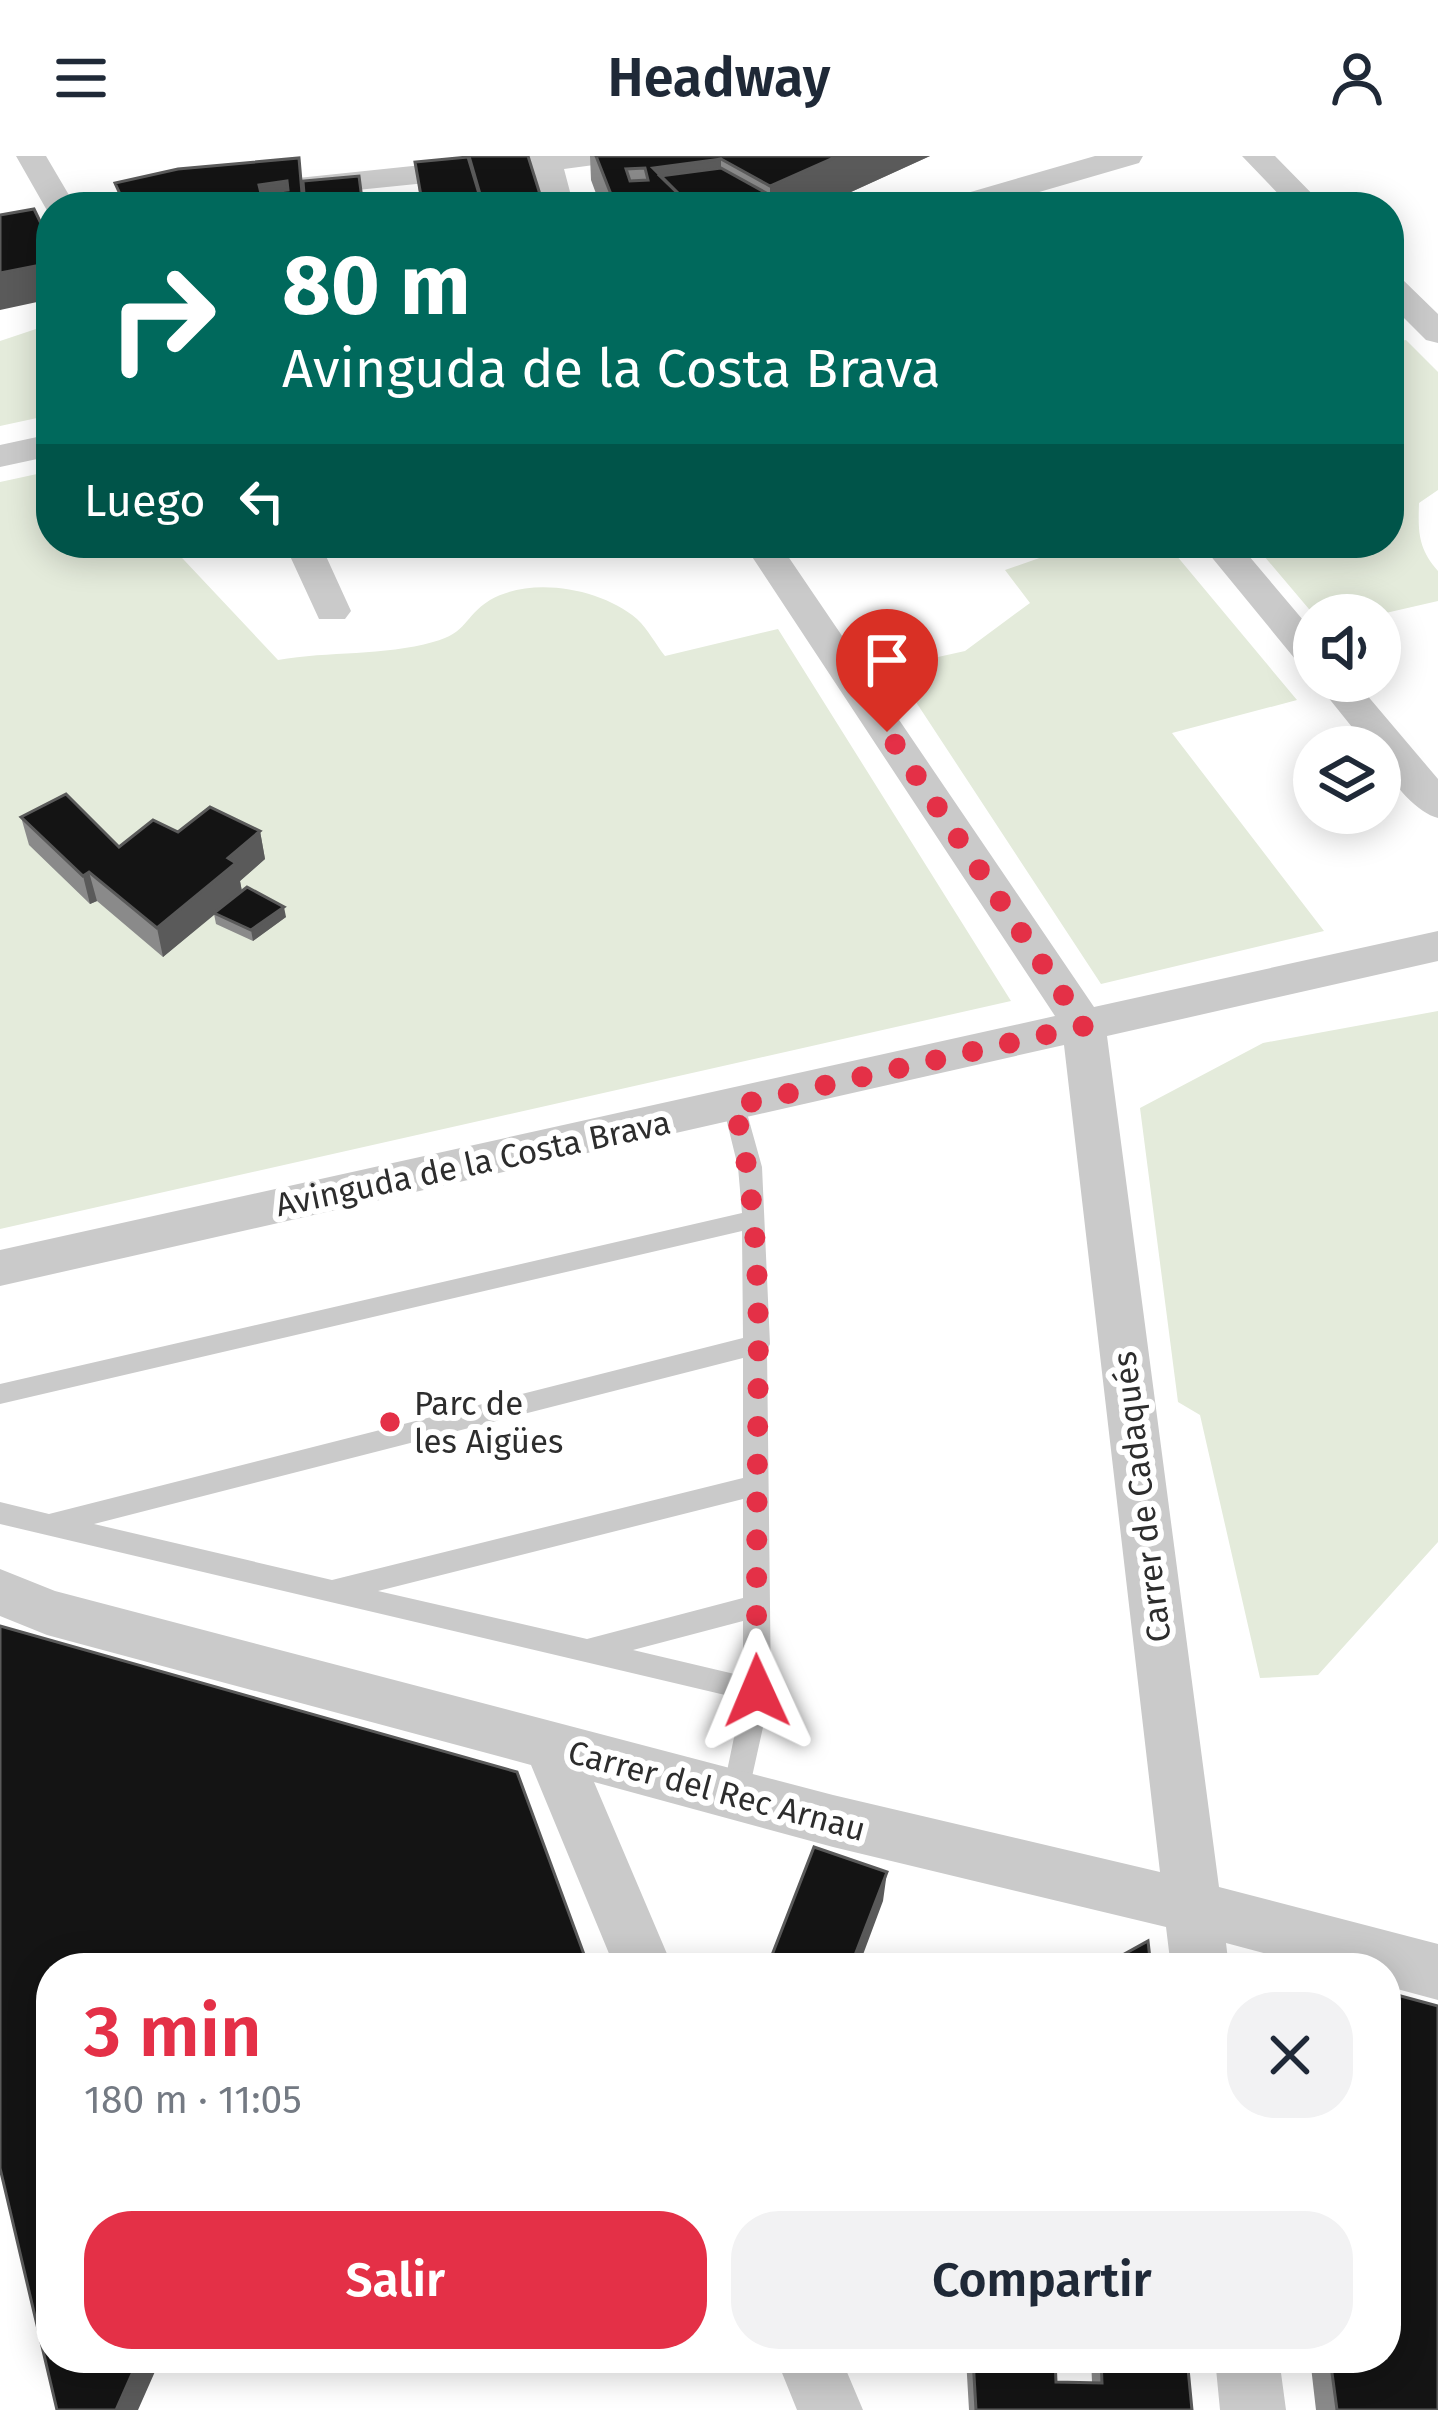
<!DOCTYPE html>
<html lang="es">
<meta charset="utf-8">
<style>
:root{--surface:#fff;--page:#f2f2f3;--text:#1f2937;--muted:#747a83;--accent:#e43047}
body{margin:0;font-family:"Fira Sans",sans-serif;background:var(--page);color:var(--text);height:100vh;display:flex;flex-direction:column;font-size:45px;white-space:nowrap}
*{box-sizing:border-box;margin:0}
p{font-size:39px;color:var(--muted)}
.icon{flex:none;width:66px;height:66px;fill:none;stroke:currentColor;stroke-width:2;stroke-linecap:round;stroke-linejoin:round}
.map{position:relative;flex:1;overflow:hidden}
.side{position:absolute;left:36px;top:1797px;width:1365px;height:420px;display:flex;flex-direction:column;background:var(--surface);border-radius:48px;box-shadow:0 6px 30px #0003}
.side>*{flex:none}
.guide{position:absolute;left:36px;top:36px;width:1368px;height:366px;border-radius:48px;box-shadow:0 6px 30px #0003;background:#00695c;color:#fff;overflow:hidden}
.tools{position:absolute;left:1293px;top:438px;display:grid;gap:24px}
.tools a{display:grid;place-items:center;width:108px;height:108px;border-radius:50%;background:var(--surface);box-shadow:0 6px 30px #0003;font-size:60px}
.pin{position:absolute;display:grid;place-items:center;width:102px;height:102px;color:#fff;margin:-123px -51px;border-radius:50% 50% 50% 0;rotate:-45deg;box-shadow:0 0 12px #0007}
.pin .icon{rotate:45deg}
.me{position:absolute;width:132px;margin:-66px;rotate:359deg;stroke-linejoin:round;filter:drop-shadow(0 0 9px #0008)}
.turn{display:flex;align-items:center;gap:42px;height:252px;padding:0 48px;font-size:54px}
.turn .icon{width:156px;height:156px;stroke-width:2.5}
.turn b{display:block;font-size:84px;line-height:102px}
.then{display:flex;align-items:center;height:114px;padding:0 48px;background:#0003;gap:24px;font-size:45px}
.round{display:grid;place-items:center;flex:none;width:126px;height:126px;border-radius:48px;background:var(--page)}
.summary{display:flex;align-items:center;justify-content:space-between;height:204px;padding:0 48px}
h1{font-size:72px;font-weight:600;line-height:90px;color:var(--accent)}
.button{display:flex;gap:24px;margin-top:auto;padding:24px 48px}
.button a{flex:1;height:138px;border-radius:48px;background:var(--accent);color:#fff;font-size:48px;font-weight:600;line-height:138px;text-align:center}
.button a+a{background:var(--page);color:var(--text)}
header{display:flex;justify-content:space-between;align-items:center;height:156px;padding:0 48px;background:var(--surface);font-size:54px;font-weight:600}
.map>svg:first-child{display:block}
.green{fill:#e4ebdb}
.lines{fill:none;stroke-linecap:round;stroke-linejoin:round}
.lane{fill:#cacaca;fill-rule:evenodd}
.street{fill:#cacaca;fill-rule:evenodd}
.wall{fill:#8a8a8a}
.shaded-wall{fill:#5a5a5a}
.building{fill:#141414;stroke:#5a5a5a;stroke-width:3;fill-rule:evenodd}
.route{stroke:#e43047;stroke-width:21;stroke-dasharray:0 37.8}
.poi-dot{fill:#e43047;stroke:#fff;stroke-width:4.5}
.labels{text-anchor:middle;stroke-width:12;stroke-linejoin:round;paint-order:stroke}
.street-label{font-size:33px;fill:#2d2d2d;stroke:#fff}
.poi-label{font-size:33px;fill:#2d2d2d;stroke:#fff;text-anchor:start}
</style>
<header><svg class="icon" aria-label="menu" viewBox="0 0 24 24"><path d="M4 6h16M4 12h16M4 18h16"/></svg>Headway<svg class="icon" aria-label="person" viewBox="0 0 24 24"><circle cx="12" cy="8" r="4"/><path d="M4 21q1-7 8-7t8 7"/></svg></header>
<div class="map">
<svg width="1438" height="2254" viewBox="0 0 1438 2254">
<rect width="100%" height="100%" fill="#fff"/>
<!-- green -->
<path class="green" d="M51,168V259L0,270V185Z
M1406,184L1438,216V334L1419,347C1418,376 1418,392 1438,415V445L1377,459H1314L1253,387H1389V187Z
M51,315V387H168L278,504C329,495 384,500 433,486C468,477 463,461 490,444C531,420 601,432 637,463C648,473 656,489 665,500L778,473L1011,845L0,1073V326Z
M1082,387H1166L1297,544L1172,577L1324,775L1101,828L893,511L965,495L1030,447L1005,414Z
M1438,855V1386L1318,1519L1260,1522L1200,1259L1178,1246L1140,952L1263,887Z"/>
<g class="lines">
<!-- lane -->
<path class="lane" d="M734,942L745,950L762,1011L770,1188L767,1194L771,1535L746,1648L736,1652L726,1648L722,1639L742,1543L0,1368V1346L49,1358L743,1182L742,1075L0,1248V1228L742,1057L738,1011L723,950ZM743,1202V1322L332,1424L94,1368ZM743,1343V1442L587,1483L378,1435ZM743,1465V1520L633,1494Z"/>
<!-- street -->
<path class="street" d="M16,0H46L76,51H51L49,58Z
M508,0H613L609,7L564,13L574,51H542L534,16L298,40L282,31L298,22Z
M1095,0H1143L1139,7L988,51H938L943,44Z
M1242,0H1275L1325,51H1291Z
M229,30L240,32L245,39L240,46L211,51H129L145,42Z
M1389,119L1401,122L1438,158V187L1426,184L1389,147Z
M51,278V300L0,311V289Z
M284,387H320L351,455L345,463H319Z
M743,387H779L1094,851L1438,775V805L1107,880L1219,1731L1438,1788V1844L1386,1830V1812H1320L1226,1787L1229,1812H1171L1166,1771L833,1691L594,1626L673,1812H615L531,1609L47,1479L0,1460V1413L55,1435L833,1639L1160,1716L1064,889L0,1130V1094L1055,860Z
M1200,387H1238L1314,477V513L1300,509Z
M1315,525H1355L1438,623V662C1414,656 1380,616 1380,591H1368Z
M776,2202H841L863,2254H797Z
M1215,2202H1279L1286,2254H1220Z"/>
</g>
<!-- wall -->
<path class="wall" d="M468,0H528L544,51H421L415,6Z
M590,0H930L818,51H601L591,24Z
M21,661L119,691L260,675L265,703L240,725L242,735L286,761L253,785L216,768L214,758L163,801L97,745L90,748L29,689Z
M966,2202H1055L1056,2226H1092L1091,2202H1187L1192,2254H969Z
M1310,2202H1386L1438,2254H1316Z"/>
<!-- shaded-wall -->
<path class="shaded-wall" d="M838,0H930L818,51H731L770,39V30Z
M721,3V46L653,21V12Z
M287,25L291,51H263L259,29Z
M51,107V143L0,154V117Z
M260,675L265,703L240,725L242,736L163,801L157,772L228,702Z
M89,716L97,745L90,748L83,720Z
M284,751L286,761L253,785L251,774Z
M887,1716L883,1745L858,1812H850Z
M139,2202H161L138,2254H116Z"/>
<!-- building -->
<path class="building" d="M469,0H528L544,51H488L482,45Z
M596,0H838L770,30L721,3L653,12L692,51H616ZM645,12L648,24L630,25L626,13Z
M468,1L483,51H423L415,6Z
M299,2L303,49L301,51H126L115,27L178,13ZM287,25L288,34L261,37L259,29ZM164,39L168,47L153,50L149,41Z
M721,12L770,39L731,51H692L660,20Z
M359,20L363,51H305L303,25Z
M118,43L122,51H77Z
M34,53L51,88V107L0,117V59Z
M66,638L119,691L153,664L178,676L210,651L260,675L228,702L236,707L157,772L89,716L83,720L21,661Z
M247,731L284,751L251,774L214,757Z
M0,1470L517,1616L589,1812H51V2202H139L116,2254H57L0,2012Z
M814,1691L887,1716L850,1812H767Z
M1148,1785L1151,1812H1099Z
M1386,1836L1438,1850V2254H1337L1330,2202H1386Z
M973,2202H1055L1056,2226L1102,2227L1101,2202H1187L1192,2254H976Z"/>
<g class="lines">
<!-- route -->
<path class="route" d="M757,1535C756,1437 757,1339 758,1241C759,1143 759,1045 734,950L1084,870L887,576"/>
</g>
<!-- markers -->
<circle class="poi-dot" cx="390" cy="1266" r="12"/>
<g class="labels">
<!-- street labels -->
<g class="street-label">
<text transform="translate(473 1007) rotate(-12)" y="12">Avinguda de la Costa Brava</text>
<text transform="translate(1141 1341) rotate(-97)" y="12">Carrer de Cadaqués</text>
<text transform="translate(717 1634) rotate(15)" y="12">Carrer del Rec Arnau</text>
</g>
<!-- poi labels -->
<g class="poi-label">
<text x="414" y="1259">Parc de<tspan x="414" dy="38">les Aigües</tspan></text>
</g>
</g>
</svg>
<div class="tools">
<a><svg class="icon" aria-label="sound" viewBox="0 0 24 24"><path d="M4 9h4l5-4v14l-5-4H4zM17 9q2 3 0 6"/></svg></a>
<a><svg class="icon" aria-label="layers" viewBox="0 0 24 24"><path d="M12 4l9 5-9 5-9-5zM3 14l9 5 9-5"/></svg></a>
</div>
<div class="pin" style="left:887px;top:576px;background:#d93025"><svg class="icon" aria-label="arrive" viewBox="0 0 24 24"><path d="M6 21V4h12l-3 4 3 4H6"/></svg></div>
<svg class="me" style="left:757px;top:1535px" viewBox="-20 -20 40 40"><path d="M0-17L14 15 0 8-14 15z" fill="#e43047" stroke="#fff" stroke-width="4"/></svg>
<div class="guide">
<div class="turn"><svg class="icon" aria-label="right" viewBox="0 0 24 24"><path d="M7 20v-9h11M14 6l5 5-5 5"/></svg><div><b>80 m</b>Avinguda de la Costa Brava</div></div>
<div class="then">Luego<svg class="icon" aria-label="left" viewBox="0 0 24 24"><path d="M17 20v-9H6M10 6l-5 5 5 5"/></svg></div>
</div>
<section class="side">
<div class="summary"><div><h1>3 min</h1><p>180 m · 11:05</p></div><a class="round"><svg class="icon" aria-label="close" viewBox="0 0 24 24"><path d="M6 6l12 12M18 6L6 18"/></svg></a></div>
<div class="button"><a>Salir</a><a>Compartir</a></div>
</section>
</div>
